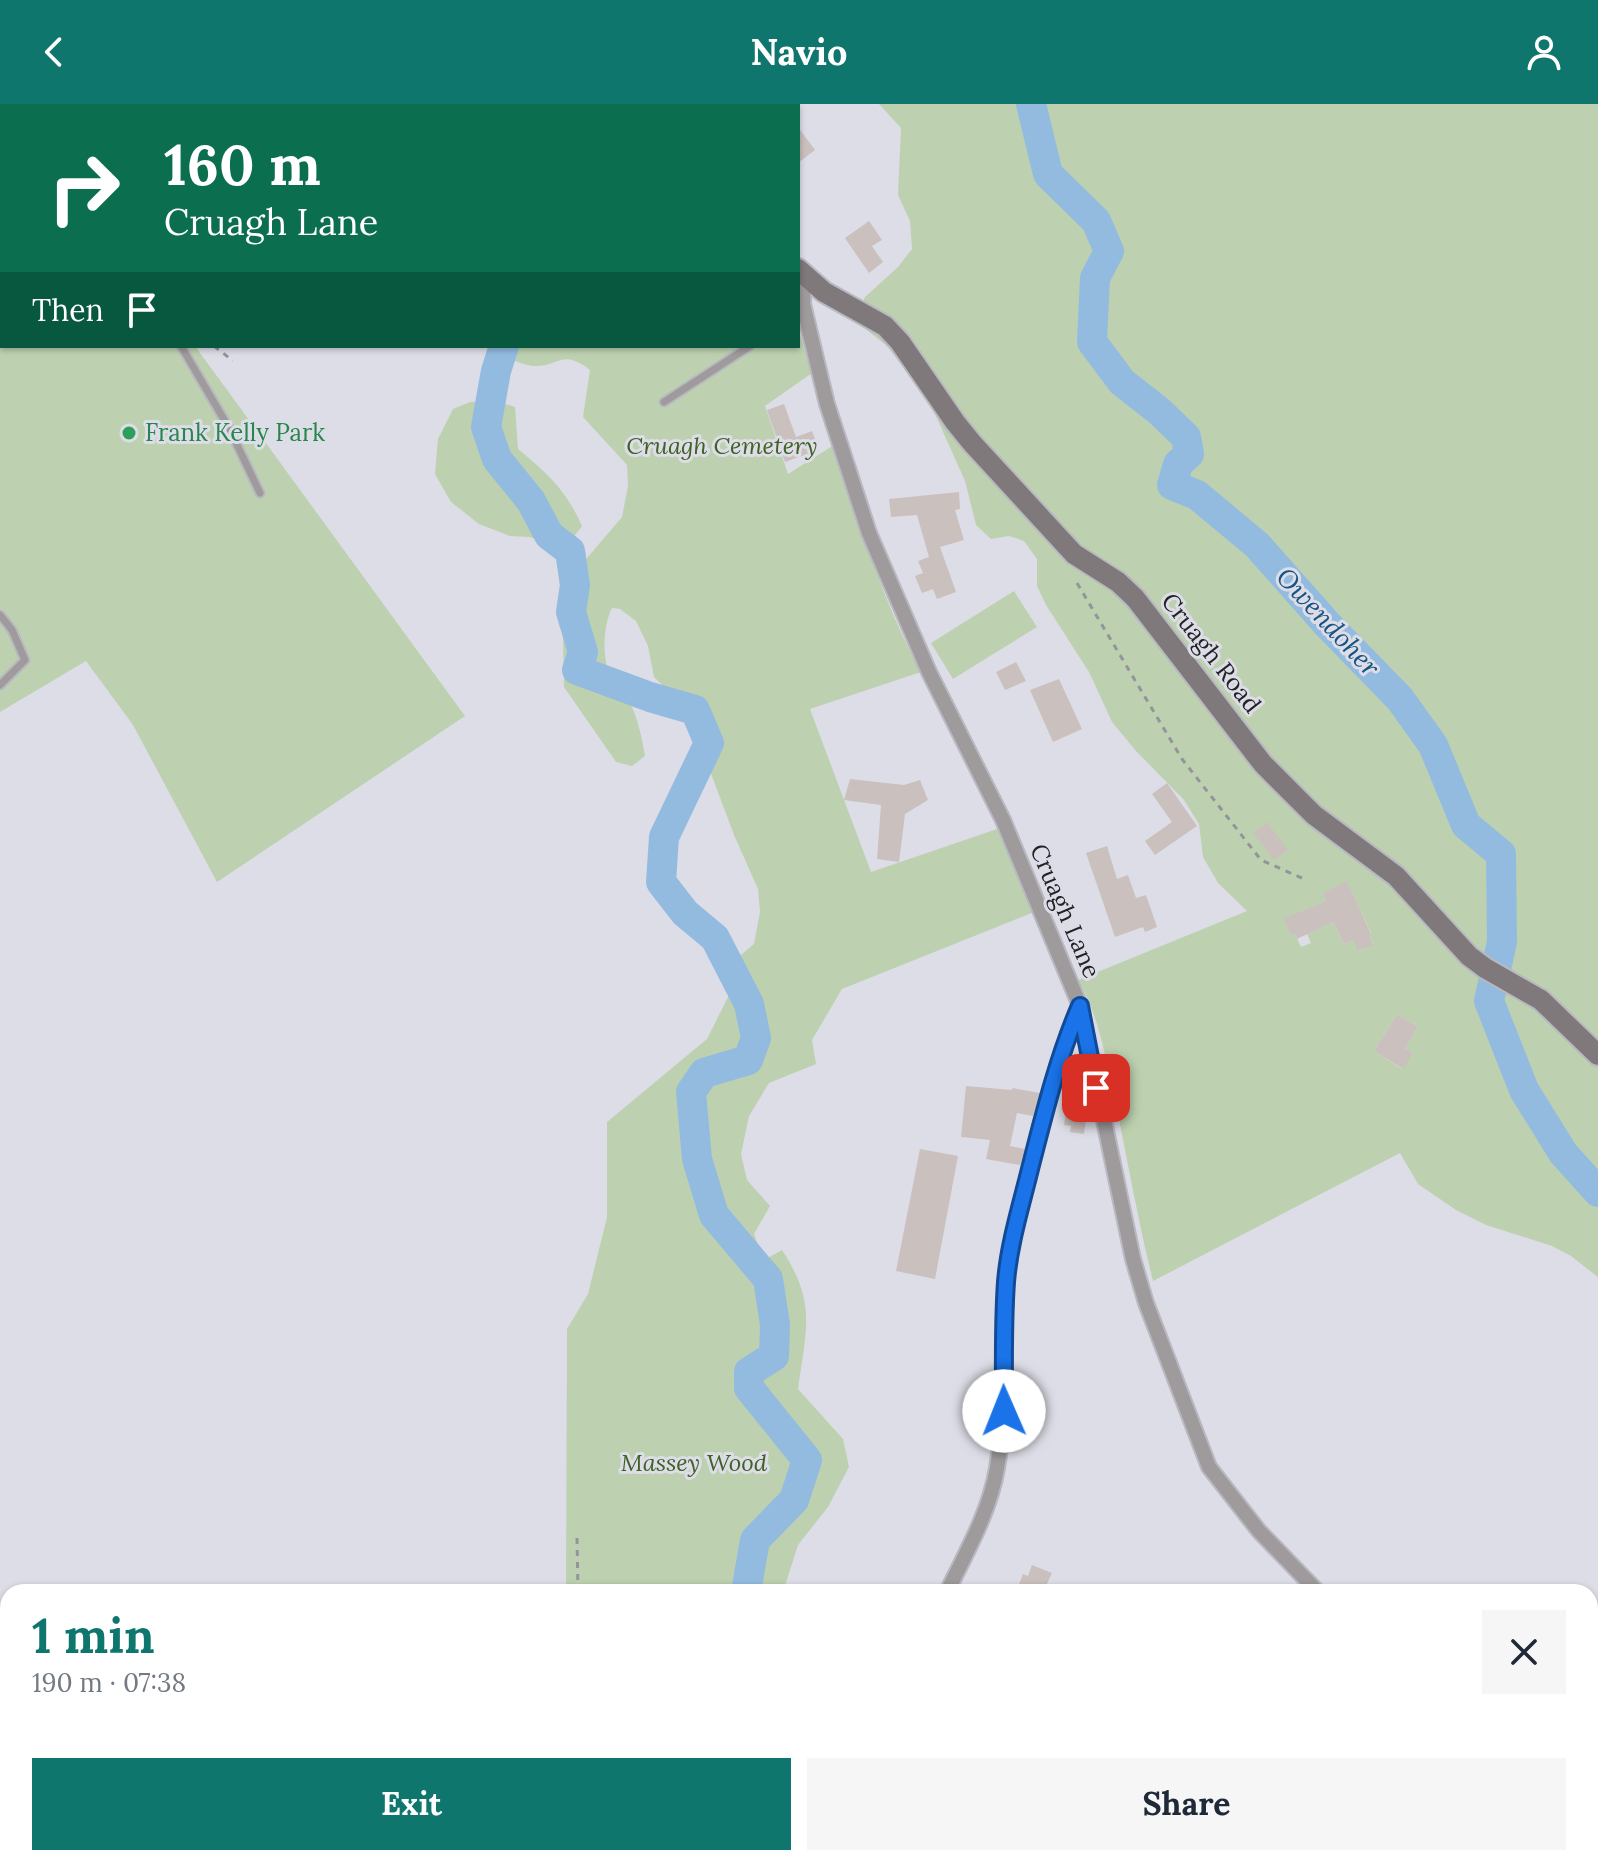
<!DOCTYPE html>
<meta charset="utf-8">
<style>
:root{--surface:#fff;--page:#f6f6f7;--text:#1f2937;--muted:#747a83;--accent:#0f766e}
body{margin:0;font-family:Lora,serif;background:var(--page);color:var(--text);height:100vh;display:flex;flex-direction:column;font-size:30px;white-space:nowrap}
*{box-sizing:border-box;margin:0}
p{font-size:26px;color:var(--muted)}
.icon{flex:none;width:44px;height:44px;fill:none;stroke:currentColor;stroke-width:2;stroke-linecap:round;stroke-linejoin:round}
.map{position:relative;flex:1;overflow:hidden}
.drawer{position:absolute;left:0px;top:1480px;width:1598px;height:282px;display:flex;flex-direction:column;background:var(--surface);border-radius:24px 24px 0 0;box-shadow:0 2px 6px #0004}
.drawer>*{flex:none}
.guide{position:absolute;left:0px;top:0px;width:800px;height:244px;box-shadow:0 2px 6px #0004;background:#0b6e4f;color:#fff;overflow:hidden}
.pin{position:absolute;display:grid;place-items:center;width:68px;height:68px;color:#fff;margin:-34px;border-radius:16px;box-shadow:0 4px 12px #0006}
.me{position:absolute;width:88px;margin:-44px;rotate:359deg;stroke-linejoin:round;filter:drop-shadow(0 0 6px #0008)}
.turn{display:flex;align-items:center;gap:28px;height:168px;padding:0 32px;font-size:36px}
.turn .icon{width:104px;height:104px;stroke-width:2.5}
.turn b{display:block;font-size:56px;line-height:68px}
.then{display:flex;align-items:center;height:76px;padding:0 32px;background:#0003;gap:16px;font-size:30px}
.round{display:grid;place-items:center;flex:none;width:84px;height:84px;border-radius:0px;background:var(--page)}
.headline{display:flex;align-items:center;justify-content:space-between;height:136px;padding:0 32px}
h1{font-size:48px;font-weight:700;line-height:60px;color:var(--accent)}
.primary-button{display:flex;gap:16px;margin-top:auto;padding:16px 32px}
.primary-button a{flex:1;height:92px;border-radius:0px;background:var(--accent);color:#fff;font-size:32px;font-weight:700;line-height:92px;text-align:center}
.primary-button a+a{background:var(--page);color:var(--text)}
header{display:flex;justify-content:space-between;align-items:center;height:104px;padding:0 32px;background:var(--accent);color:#fff;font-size:36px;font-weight:700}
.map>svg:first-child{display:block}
.green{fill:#bdd1b0;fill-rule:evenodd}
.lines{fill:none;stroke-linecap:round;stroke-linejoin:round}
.stream{stroke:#93bbe0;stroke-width:5}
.river{stroke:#93bbe0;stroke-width:30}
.building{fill:#cac0bd}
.service-casing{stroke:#b8b8c1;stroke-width:11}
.minor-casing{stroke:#b8b8c1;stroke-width:18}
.secondary-casing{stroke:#b8b8c1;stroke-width:24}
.path{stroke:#94949c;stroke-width:3;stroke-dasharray:6 6;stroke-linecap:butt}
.service{stroke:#9f9a9b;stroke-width:7}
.minor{stroke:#9f9a9b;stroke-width:14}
.secondary{stroke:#80797b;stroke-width:20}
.route-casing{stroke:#114b97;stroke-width:20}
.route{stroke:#1a73e8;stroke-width:14}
.leisure-dot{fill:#2e9e5b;stroke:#dddde7;stroke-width:3}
.labels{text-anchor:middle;stroke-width:6;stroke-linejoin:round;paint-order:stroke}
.leisure-label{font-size:24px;fill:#27864d;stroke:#dddde7;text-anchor:start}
.park-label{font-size:24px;font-style:italic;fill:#406225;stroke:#dddde7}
.street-label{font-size:24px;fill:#232327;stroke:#dddde7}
.water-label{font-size:26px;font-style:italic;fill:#165382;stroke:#dddde7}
</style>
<header><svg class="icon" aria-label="back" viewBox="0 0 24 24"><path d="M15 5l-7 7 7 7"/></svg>Navio<svg class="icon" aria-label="person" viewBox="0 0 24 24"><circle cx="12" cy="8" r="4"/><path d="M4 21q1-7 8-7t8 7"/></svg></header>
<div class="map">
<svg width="1598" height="1761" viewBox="0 0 1598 1761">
<rect width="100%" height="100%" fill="#dddde7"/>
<!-- green -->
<path class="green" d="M0,0L44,2H2V242H195L465,612L217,778L133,621L86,557L0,608Z
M356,0H655L657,2H356Z
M879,0H1598V1173L1571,1152L1552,1142L1486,1121L1456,1106L1418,1080L1400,1049L1153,1177C1137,1113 1126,1047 1112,982C1104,946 1097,908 1078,876L1247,807L1218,779L1203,753L1199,720L1184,696L1136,647L1112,618L1089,568L1046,501L1037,482V455L1024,437L1009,432L991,435L976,421L965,377L927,292L886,241L855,217L865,193L898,163L912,145L910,117L898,91L901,24ZM1347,778L1371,829L1369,830L1373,840L1359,847L1353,836L1344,840L1333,818L1307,830L1311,839L1301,843L1295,830L1290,831L1285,814L1326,797L1322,789ZM1397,910L1418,923L1405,944L1413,949L1402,965L1374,947Z
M798,224L812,269L765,302L788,370L834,341C859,418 882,497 921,568L810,605L871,768L997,725L1034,808L842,885L812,936L816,960L769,979L749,1012L741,1050L747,1076L770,1102L754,1130L764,1156L782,1146C817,1199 806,1226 798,1285L843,1335L849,1363L828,1403L798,1441L783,1488H566L567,1225L588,1190L607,1113V1018L707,935L728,893L730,868L742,850L754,840L760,808L758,785L734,731L698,635L681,599L654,573L648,542L636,517L620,505L612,504C603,522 602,553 610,572C615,583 627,592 632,603C639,619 642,635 645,652L632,662L616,658L564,583L563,533L559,502L570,474L622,413L628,382L627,361L583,313L590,266C561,244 560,263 534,262C521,261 502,252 494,242H798Z
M492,296L515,303L518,345C548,370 566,386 582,422L572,435L554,440L529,433L510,432L479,420L451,398L435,370L438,335L453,305L470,298Z
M1014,487L1037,523L953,575L931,539Z
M580,1754H897L899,1761H581Z"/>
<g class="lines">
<!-- stream -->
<path class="stream" d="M712,1754L716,1761"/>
<!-- river -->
<path class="river" d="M373,0L374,2
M1031,0L1048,70L1096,117L1109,147L1095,174L1092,238L1122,278L1159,307L1186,333L1189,350L1178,360L1172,381L1197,391L1257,441L1327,520L1400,595L1433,641L1466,721L1501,750L1502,838L1489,897L1524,986L1563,1049L1598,1088
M504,242L496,267L486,323L497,355L531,397L549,431L570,447L575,481L571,508L583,548L577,566L650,593L695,606L709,639L664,733L661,778L685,809L715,834L749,900L756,934L748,956L704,969L691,988L697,1055L714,1111L768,1175L775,1221L774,1252L749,1268V1284L807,1356L794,1396L755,1436L746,1488"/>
</g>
<!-- building -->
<path class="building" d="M798,23L815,46L798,59Z
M869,117L882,136L872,142L883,158L869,169L845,134Z
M784,300L796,333L812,327L819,346L785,358L767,306Z
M959,388L960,405L955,406L964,436L940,443L956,488L937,495L933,485L922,489L915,472L923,469L918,457L929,453L917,411L891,413L889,395Z
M1016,558L1026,577L1005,586L996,568Z
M1059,575L1082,625L1053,638L1030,586Z
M850,675L904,681L920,676L928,696L905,710L899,758L877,755L881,701L844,696Z
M1167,679L1197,722L1155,751L1145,737L1172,718L1152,690Z
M1267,718L1288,746L1274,756L1253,729Z
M1107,742L1117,775L1128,771L1136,794L1146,791L1157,823L1145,828L1143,823L1115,833L1086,749Z
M1347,777L1371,830H1369L1373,841L1358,847L1353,836L1344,840L1333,818L1297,835L1295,830L1290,831L1284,814L1326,797L1322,789Z
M1397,910L1418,923L1405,944L1413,949L1403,965L1374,947Z
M1070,974L1085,977L1089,993L1084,1030L1070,1028L1071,1022L1064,1021Z
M966,982L1012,986V984L1040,989L1033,1012L1017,1009L1010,1042L1025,1045L1020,1061L986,1055L990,1036L961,1033Z
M920,1045L958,1052L935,1175L896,1167Z
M1032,1461L1052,1469L1043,1488H1016L1023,1470L1028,1472Z"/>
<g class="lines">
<!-- service casing -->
<g class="service-casing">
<path id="service" d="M31,0L32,2
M181,242L229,324L260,389
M664,298L750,242
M0,511L12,526L25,556L0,581"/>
</g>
<!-- minor casing -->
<g class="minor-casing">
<path id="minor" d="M804,172L803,200L827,300L869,429L929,568L1003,716L1080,902L1133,1155L1146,1199L1209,1363L1259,1427L1318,1488
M947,1488C966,1449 990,1407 997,1364C1008,1302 1000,1240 1006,1177C1010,1139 1021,1101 1030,1064C1044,1010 1058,953 1080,902
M1590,1691L1598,1694
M827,1761L829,1754"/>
</g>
<!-- secondary casing -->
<g class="secondary-casing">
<path id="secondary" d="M667,0L669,2
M798,165L824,188L885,222L900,238L955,318L972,339L1074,450L1118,478L1135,494L1263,660L1314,711L1396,772L1469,852L1485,864L1541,896L1598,951"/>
</g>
<!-- path -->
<path class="path" d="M52,0L53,2
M214,242L233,257
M1077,479L1182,655L1261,756L1304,775
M577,1434L578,1488
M606,1754V1761"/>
<!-- service -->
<use href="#service" class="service"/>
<!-- minor -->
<use href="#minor" class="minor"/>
<!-- secondary -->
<use href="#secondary" class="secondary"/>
</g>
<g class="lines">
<!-- route casing -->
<g class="route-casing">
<path id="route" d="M1004,1307C1004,1264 1003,1221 1006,1178C1009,1140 1021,1102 1030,1065C1044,1010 1058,953 1080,902L1096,984"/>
</g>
<!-- route -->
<use href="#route" class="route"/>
</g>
<!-- markers -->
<circle class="leisure-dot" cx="129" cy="329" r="8"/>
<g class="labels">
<!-- leisure labels -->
<g class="leisure-label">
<text x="145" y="337">Frank Kelly Park</text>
</g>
<!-- park labels -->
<g class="park-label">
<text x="722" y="350">Cruagh Cemetery</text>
<text x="694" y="1367">Massey Wood</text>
</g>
<!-- street labels -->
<g class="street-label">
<text transform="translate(1211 549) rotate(52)" y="8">Cruagh Road</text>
<text transform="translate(1065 807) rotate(67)" y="8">Cruagh Lane</text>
</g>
<!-- water labels -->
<g class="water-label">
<text transform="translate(1328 518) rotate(47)" y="9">Owendoher</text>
</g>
</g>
</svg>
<div class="pin" style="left:1096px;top:984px;background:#d93025"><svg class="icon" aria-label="arrive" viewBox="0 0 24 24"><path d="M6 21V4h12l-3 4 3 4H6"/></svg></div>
<svg class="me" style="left:1004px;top:1307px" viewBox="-20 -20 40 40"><circle r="19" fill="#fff"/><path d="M0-13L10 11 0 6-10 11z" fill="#1a73e8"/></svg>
<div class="guide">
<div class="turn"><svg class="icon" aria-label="right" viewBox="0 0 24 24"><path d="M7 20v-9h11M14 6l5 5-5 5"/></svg><div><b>160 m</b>Cruagh Lane</div></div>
<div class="then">Then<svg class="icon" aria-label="arrive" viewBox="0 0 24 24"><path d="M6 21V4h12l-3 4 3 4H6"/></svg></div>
</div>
<section class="drawer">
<div class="headline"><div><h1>1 min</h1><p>190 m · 07:38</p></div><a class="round"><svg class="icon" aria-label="close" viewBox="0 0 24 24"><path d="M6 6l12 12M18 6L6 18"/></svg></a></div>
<div class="primary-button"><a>Exit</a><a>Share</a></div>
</section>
</div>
